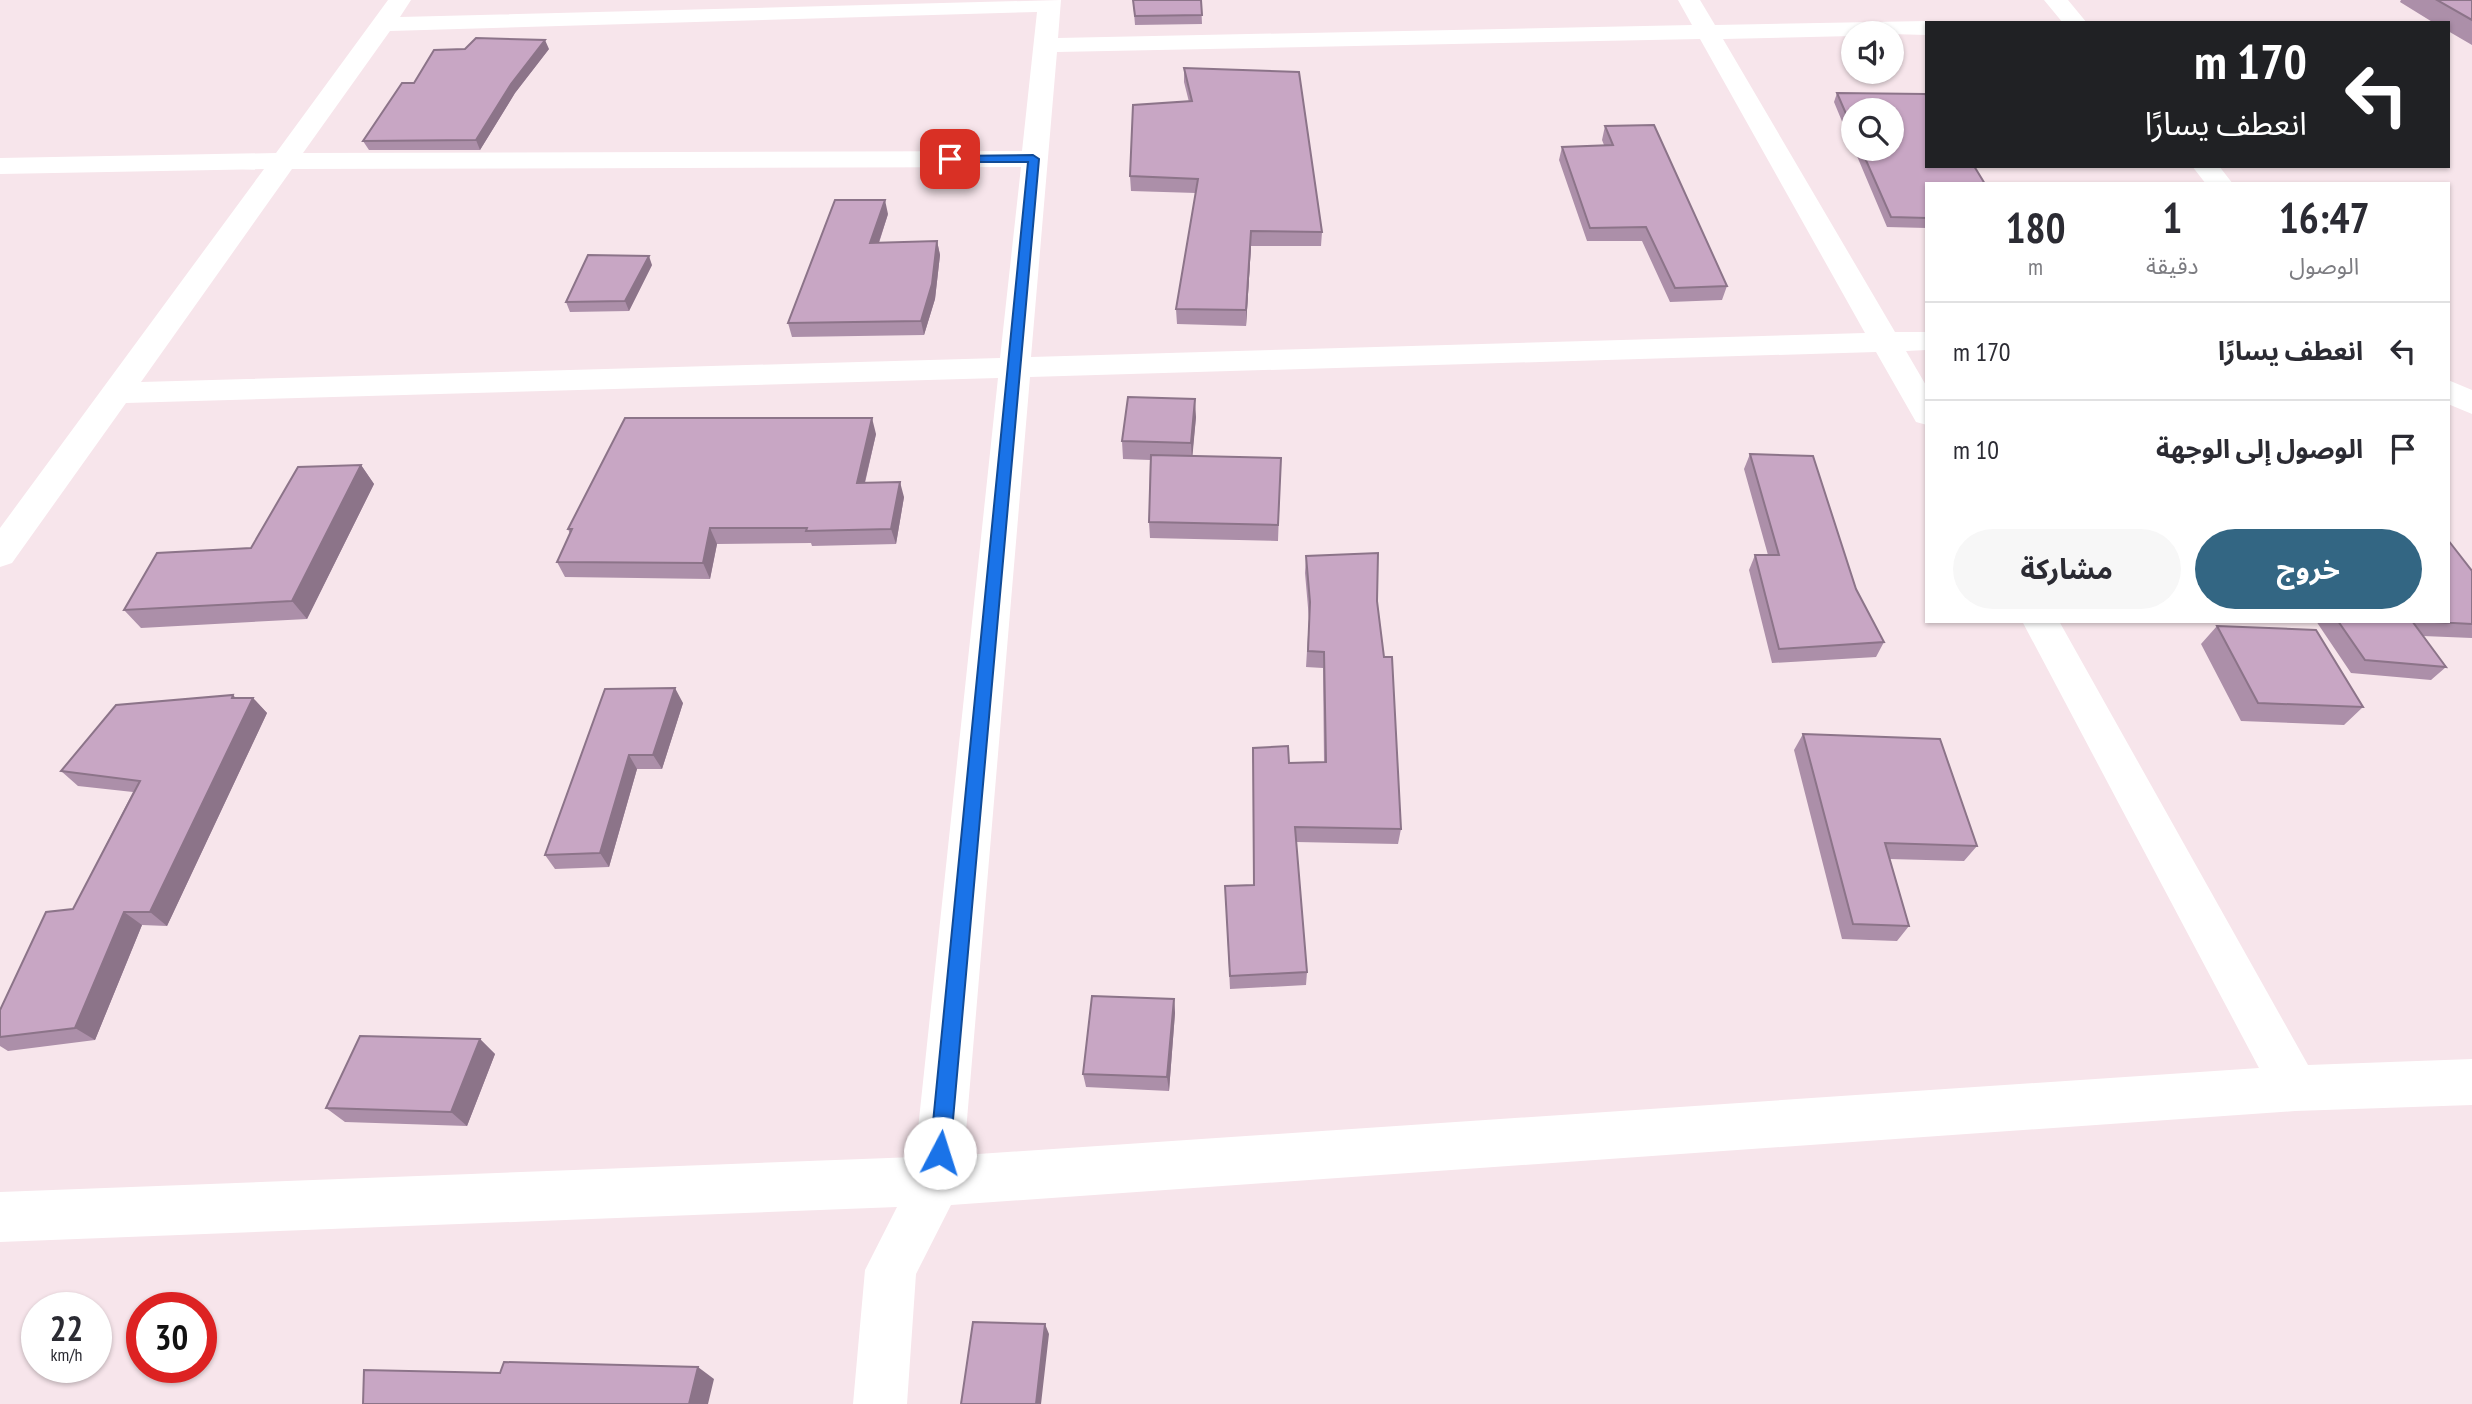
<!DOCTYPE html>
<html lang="ar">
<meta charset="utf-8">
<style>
:root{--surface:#fff;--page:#f7f7f7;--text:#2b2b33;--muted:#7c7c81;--line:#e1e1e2;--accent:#336683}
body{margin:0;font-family:"PT Sans Narrow","Noto Sans Arabic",sans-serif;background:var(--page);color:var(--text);direction:rtl;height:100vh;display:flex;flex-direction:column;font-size:26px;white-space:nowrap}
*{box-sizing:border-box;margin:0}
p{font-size:23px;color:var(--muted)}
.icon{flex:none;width:38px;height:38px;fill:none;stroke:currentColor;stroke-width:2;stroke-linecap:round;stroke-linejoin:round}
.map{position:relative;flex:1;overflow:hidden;direction:ltr}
.details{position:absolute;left:1925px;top:182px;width:525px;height:441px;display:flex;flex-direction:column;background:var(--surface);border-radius:0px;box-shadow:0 2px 5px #0004;direction:rtl}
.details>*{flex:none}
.banner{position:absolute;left:1925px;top:21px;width:525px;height:147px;border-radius:0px;box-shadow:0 2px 5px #0004;direction:rtl;background:#202124;color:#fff;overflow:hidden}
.fabs{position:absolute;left:1841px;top:21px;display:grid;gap:14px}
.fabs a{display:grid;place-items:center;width:63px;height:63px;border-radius:50%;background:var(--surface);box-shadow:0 2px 5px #0004;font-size:35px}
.speed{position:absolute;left:21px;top:1292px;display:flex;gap:14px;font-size:35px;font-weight:700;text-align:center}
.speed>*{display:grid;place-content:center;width:91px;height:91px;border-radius:50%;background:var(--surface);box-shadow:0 2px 5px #0004;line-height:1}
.speed small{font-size:18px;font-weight:400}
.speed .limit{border:10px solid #d22;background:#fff;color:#111}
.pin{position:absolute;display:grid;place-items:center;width:60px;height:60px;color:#fff;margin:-30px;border-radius:14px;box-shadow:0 4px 10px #0006}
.me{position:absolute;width:77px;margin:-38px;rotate:5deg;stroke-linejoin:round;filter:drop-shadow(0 0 5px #0008)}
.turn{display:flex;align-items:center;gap:24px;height:147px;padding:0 28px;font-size:32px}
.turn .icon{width:91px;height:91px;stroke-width:2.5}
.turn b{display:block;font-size:49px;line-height:60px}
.eta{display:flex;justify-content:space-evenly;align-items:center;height:119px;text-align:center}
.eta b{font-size:42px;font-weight:700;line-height:49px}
.button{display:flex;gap:14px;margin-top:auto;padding:14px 28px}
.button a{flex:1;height:80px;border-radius:42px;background:var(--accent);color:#fff;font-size:28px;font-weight:700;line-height:80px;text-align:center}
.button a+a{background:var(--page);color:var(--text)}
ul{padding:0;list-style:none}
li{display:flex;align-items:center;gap:21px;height:98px;padding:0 28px;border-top:2px solid var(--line)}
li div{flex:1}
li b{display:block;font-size:26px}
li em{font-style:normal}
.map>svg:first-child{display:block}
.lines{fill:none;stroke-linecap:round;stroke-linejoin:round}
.minor{fill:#fff;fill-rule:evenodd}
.wall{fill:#ac8fa9}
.shaded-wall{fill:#8c7489}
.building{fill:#c8a6c4;stroke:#8c7489;stroke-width:2}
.route{fill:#1a73e8;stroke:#114b97;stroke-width:2}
</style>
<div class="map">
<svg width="2472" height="1404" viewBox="0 0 2472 1404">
<rect width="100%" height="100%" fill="#f7e5eb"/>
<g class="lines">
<!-- minor -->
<path class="minor" d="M388,0H411L400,17L1061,0L1058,38L1692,25L1678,0H1700L1715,25L1927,21L1934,23H1927V35L1853,33V36L1723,39L1895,332H1927V350L1906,351L1927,387V425L1916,422L1876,352L1030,377L964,1155L2259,1068L2022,621H2059L2308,1065L2472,1059V1105L2295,1111L951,1205L916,1274L907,1404H853L865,1270L897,1207L0,1242V1192L915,1157L998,378L126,403L12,563L0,567V528L264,169L0,174V158L276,153ZM1037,12L1022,151L303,153L390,31ZM1700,39L1865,333L1031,357L1057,52ZM1021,167L1000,358L141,382L292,169Z
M2044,0H2068L2087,23H2063Z
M2192,166H2219L2233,184H2206Z
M2448,380L2472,390V414L2448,404Z"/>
</g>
<!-- wall -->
<path class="wall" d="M1133,0H1201L1202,24L1135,25Z
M2401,0H2472V45L2448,31V23H2434L2400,2Z
M549,49L515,93L480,150H369L363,141L414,83Z
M1184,68L1322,232L1321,246H1251L1246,326L1177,324L1176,309L1196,193L1131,191L1130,176L1189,102L1184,82Z
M1837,93L1927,184V228L1887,227L1854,149H1892L1853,110V148L1834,102Z
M1605,126L1727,286L1722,300L1670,302L1642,241H1587L1559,160L1562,147L1604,145L1602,140Z
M888,214L879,243L937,241L940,255L935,299L924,335L792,337L788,323Z
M652,265L629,311L570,312L566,302Z
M1196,417L1192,456L1281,458L1278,541L1150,538L1149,522L1150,460L1123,459L1122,441Z
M876,434L865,483L904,497L896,544L812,546L811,543L717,544L710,579L565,577L557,562L570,534L568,529Z
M1750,454L1856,589L1884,642L1876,657L1772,663L1749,570L1755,555H1768L1744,469Z
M361,465L374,484L307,619L141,628L124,610L251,548Z
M1306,556L1377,601L1401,829L1398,844L1296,842L1307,972L1306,985L1230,989L1225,886L1253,885L1289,763L1324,762L1323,668L1306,667L1309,619L1305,573Z
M2472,571V638L2423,636L2446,667L2431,680L2351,673L2316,621H2448Z
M2217,626L2363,707L2344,725L2241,721L2201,644Z
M605,689L683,703L662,769H637L609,867L555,869L545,855Z
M236,698H253L267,713L167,926L142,925L95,1040L8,1051L0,1046V1010L73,909L133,792L78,786L61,771Z
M1803,734L1977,846L1964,861L1889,859L1909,926L1897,941L1842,939L1794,750Z
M1174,999L1175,1013L1169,1091L1086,1087L1083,1074Z
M480,1039L495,1054L467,1126L345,1122L326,1108Z"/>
<!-- shaded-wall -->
<path class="shaded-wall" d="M545,40L549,49L515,93L480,150L476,140L511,84Z
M885,200L888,214L874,257L870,243Z
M1251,231V246L1246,326V310Z
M937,241L940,255L935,299L924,335L921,321Z
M649,256L652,265L629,311L625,301Z
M1195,399L1196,417L1192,461L1191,443Z
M872,418L876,434L861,498L857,483Z
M361,465L374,484L307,619L292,601Z
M900,482L904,497L896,544L891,529Z
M710,528L717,544L710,579L703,563Z
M675,688L683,703L662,769L653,755Z
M233,695L247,710L253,698L267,713L167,926L150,912Z
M629,755L637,769L609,867L600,853Z
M124,912L142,925L95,1040L75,1028Z
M1174,999L1175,1013L1169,1091L1167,1077Z
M480,1039L495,1054L467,1126L451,1112Z
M1045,1324L1049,1334L1041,1404H1036Z
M698,1367L714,1379L708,1404H689Z"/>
<!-- building -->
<path class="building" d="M1133,0H1201L1202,15L1135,16Z
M2437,0H2472V20Z
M476,38L545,40L511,84L476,140L363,141L402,83H414L434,50L465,49Z
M1184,68L1299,72L1322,232L1251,231L1246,310L1176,309L1198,179L1130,176L1133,105L1192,101Z
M1837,93L1925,94L1927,97V166H1974L1985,184H1927V218L1891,217L1861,149H1892V110H1853V130Z
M1654,125L1727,286L1675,288L1646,227L1590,228L1562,147L1613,145L1605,126Z
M835,200H885L870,243L937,241L932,284L921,321L788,323Z
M588,255L649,256L625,301L566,302Z
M1128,397L1195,399L1191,443L1122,441Z
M625,418H872L857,483L900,482L891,529L806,531L807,528H710L703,563L557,562L572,529H568Z
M1750,454L1813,456L1856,589L1884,642L1779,649L1755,555H1779Z
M1151,455L1281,458L1278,525L1149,522Z
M361,465L292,601L124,610L157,553L251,548L298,467Z
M2448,540L2472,571V624L2416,621H2448Z
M1378,553L1377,601L1384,657H1392L1401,829L1295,827L1307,972L1230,976L1225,886L1254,885L1253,748L1288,746L1289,763L1326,762L1324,652L1308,651L1310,602L1306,556Z
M2338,621H2412L2446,667L2365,660Z
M2217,626L2316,630L2363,707L2258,703Z
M675,688L653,755H629L600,853L545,855L605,689Z
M233,695L232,698H253L150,912H124L75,1028L0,1037V1010L46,912L73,909L140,781L61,771L116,705Z
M1803,734L1940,739L1977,846L1885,843L1909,926L1853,924Z
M1092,996L1174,999L1167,1077L1083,1074Z
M360,1036L480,1039L451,1112L326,1108Z
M973,1322L1045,1324L1036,1404H961Z
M504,1362L698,1367L689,1404H363L364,1370L500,1373Z"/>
<!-- route -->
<path class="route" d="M1033,155L1039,159L950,1153L947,1160L940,1163L933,1160L930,1153L1028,162H950L945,159L950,156Z"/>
</svg>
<div class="fabs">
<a><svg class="icon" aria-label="sound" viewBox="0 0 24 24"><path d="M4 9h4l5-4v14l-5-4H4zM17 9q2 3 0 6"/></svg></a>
<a><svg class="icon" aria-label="search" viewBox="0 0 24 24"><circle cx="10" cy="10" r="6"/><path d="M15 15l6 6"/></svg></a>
</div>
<div class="speed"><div>22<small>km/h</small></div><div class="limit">30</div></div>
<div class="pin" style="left:950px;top:159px;background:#d93025"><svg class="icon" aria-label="arrive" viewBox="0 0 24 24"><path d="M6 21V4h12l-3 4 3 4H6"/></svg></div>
<svg class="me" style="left:940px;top:1153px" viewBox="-20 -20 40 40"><circle r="19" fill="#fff"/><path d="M0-13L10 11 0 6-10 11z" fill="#1a73e8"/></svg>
<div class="banner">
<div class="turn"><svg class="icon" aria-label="left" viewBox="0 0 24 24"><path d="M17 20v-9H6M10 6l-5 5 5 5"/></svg><div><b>170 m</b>انعطف يسارًا</div></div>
</div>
<section class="details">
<div class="eta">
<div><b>16:47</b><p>الوصول</p></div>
<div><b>1</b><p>دقيقة</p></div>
<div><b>180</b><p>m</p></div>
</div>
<ul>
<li><svg class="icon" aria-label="left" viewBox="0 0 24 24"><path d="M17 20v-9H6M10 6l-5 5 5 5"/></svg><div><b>انعطف يسارًا</b></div><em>170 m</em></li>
<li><svg class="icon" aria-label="arrive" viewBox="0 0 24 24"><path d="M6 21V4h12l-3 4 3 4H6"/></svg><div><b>الوصول إلى الوجهة</b></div><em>10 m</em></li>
</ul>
<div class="button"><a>خروج</a><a>مشاركة</a></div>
</section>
</div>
